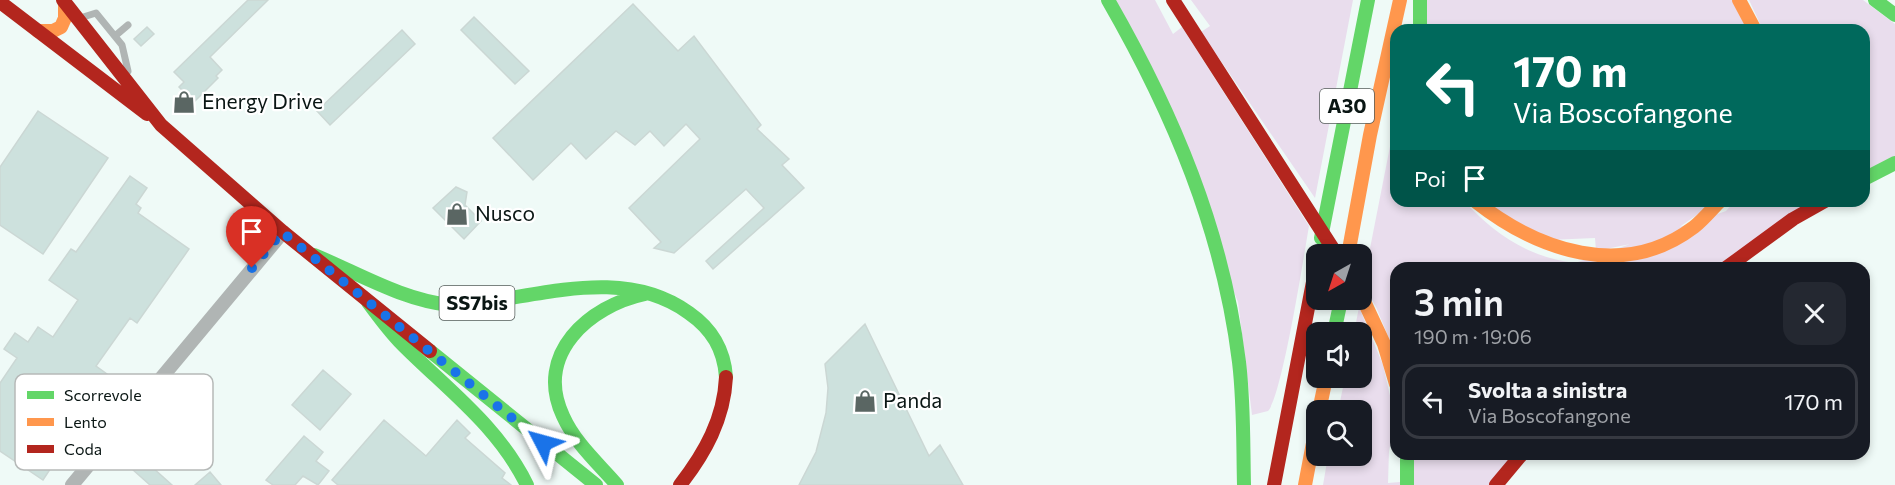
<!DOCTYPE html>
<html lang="it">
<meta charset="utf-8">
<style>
:root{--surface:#171b24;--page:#242831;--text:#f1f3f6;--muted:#9ea1a6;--line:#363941}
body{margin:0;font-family:Commissioner,sans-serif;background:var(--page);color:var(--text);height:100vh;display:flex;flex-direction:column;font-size:22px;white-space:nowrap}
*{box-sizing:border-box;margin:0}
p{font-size:20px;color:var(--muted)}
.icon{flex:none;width:33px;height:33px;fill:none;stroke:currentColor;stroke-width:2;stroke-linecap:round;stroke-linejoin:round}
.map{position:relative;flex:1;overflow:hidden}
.details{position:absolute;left:1390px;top:262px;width:480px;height:198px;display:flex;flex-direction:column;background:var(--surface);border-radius:18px;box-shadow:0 3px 9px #0003}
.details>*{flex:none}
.guide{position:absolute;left:1390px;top:24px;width:480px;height:183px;border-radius:18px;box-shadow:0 3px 9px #0003;background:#00695c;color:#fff;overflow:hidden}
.needle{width:39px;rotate:219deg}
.controls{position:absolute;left:1306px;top:244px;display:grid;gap:12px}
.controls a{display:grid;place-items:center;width:66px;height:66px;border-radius:12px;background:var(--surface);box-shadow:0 3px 9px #0003;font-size:30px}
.pin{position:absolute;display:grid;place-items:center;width:51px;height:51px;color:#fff;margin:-62px -26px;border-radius:50% 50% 50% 0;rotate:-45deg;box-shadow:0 0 6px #0007}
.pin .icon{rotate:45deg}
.me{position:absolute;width:66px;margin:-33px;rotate:309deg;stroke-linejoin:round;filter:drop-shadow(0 0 4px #0008)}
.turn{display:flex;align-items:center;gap:21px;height:126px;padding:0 24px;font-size:27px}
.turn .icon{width:78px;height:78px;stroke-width:2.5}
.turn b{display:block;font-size:42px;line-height:51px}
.then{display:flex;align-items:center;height:57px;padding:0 24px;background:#0003;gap:12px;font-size:22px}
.round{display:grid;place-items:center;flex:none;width:63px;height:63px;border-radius:18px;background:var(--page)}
.head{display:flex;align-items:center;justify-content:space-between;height:102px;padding:0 24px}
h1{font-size:36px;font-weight:600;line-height:45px}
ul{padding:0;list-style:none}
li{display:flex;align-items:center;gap:18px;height:75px;margin:0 12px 9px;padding:0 12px;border:3px solid var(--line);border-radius:18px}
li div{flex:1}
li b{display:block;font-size:22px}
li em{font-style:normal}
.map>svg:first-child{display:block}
.grass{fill:#e9dded}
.building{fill:#cde1dd;stroke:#cbd7d4;stroke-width:1.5}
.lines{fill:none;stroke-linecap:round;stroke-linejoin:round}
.lane{stroke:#b0b5b4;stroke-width:7}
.street{stroke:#b0b5b4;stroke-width:14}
.fast{stroke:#63d668;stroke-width:14}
.slow{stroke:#ff974d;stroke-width:14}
.jam{stroke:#b3261e;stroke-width:14}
.route{stroke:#1a73e8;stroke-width:10;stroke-dasharray:0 18}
.labels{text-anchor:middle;stroke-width:4.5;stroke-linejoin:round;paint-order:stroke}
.shield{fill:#fff;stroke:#545c5a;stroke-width:1.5}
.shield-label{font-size:20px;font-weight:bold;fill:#0a1614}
.poi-label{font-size:21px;fill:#0a1614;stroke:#fff;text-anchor:start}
.key{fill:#fff;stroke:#b6b9b8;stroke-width:1.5}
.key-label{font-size:16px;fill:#0a1614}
</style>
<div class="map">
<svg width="1895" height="485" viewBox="0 0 1895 485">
<rect width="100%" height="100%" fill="#effaf7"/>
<!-- grass -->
<path class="grass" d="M1116,0H1155L1173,34L1182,27L1309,226C1304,255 1282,397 1268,411L1252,415L1238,302Z
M1191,0H1353L1315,198L1201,32L1210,26Z
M1422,0H1734L1752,30H1423Z
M1749,0H1863L1895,24V158L1865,175L1864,30H1763Z
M1396,116V201H1464C1496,235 1528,257 1575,263L1726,211L1735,201H1819L1723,268H1396V355L1376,307L1363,284Z
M1480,201H1717L1665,237L1596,251L1595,238L1549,240Z
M1359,307L1383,365L1393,409L1395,422L1389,451L1388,483L1400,482V485H1323L1328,456H1362V411H1338L1345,378H1362V333H1354Z
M1414,455H1519L1492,485H1413Z"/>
<!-- building -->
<path class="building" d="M248,0H268L210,57L222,70L216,76L218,78L194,102L179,87L184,82L174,72Z
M633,4L678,51L694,36L761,125L757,129L789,159L782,165L804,188L713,269L706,261L764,208L746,189L674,253L654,248L661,242L629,208L700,139L686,124L664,146L650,131L635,145L616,131L586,159L571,143L533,180L493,138Z
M474,17L529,71L515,84L461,30Z
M147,27L154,34L141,46L134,39Z
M402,30L415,44L330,125L317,111Z
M38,111L108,158L43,254L0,225V167Z
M130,176L147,188L136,204L141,208L138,213L189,249L137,323L130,318L96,366L111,377L43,480L0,451V383L17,358L4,349L15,333L28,342L38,327L53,337L78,300L49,280L71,249L76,252Z
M456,187L467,192L465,205L481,221L464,239L433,208Z
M865,324L929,456L940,445L963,485H799L816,452L826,413L828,388L825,364Z
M323,370L351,394L320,430L292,405Z
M384,420L426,456L457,420L470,433L465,438L505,473L502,478L511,485H338L332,480Z
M304,436L323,452L316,461L329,471L318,485L303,476L295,485H273L266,480Z
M133,450L172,485H150L123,461Z
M210,472L221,485H195Z"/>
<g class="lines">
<!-- lane -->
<path class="lane" d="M80,18L96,13L122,45L128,71
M115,36L128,25"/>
<!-- street -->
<path class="street" d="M72,485L283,232"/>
<!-- fast -->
<path class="fast" d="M1108,0C1173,113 1223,231 1239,362C1244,403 1243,444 1244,485
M1420,0V30
M1875,0L1895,15
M1864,179L1895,163
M1321,238L1368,0
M314,255C358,273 402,300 450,305C468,307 487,302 504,299C566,289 634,273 689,313C712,329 724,349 726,377
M368,302C379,317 390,332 403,345C448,390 498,426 527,485
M1334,333L1341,300
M430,351L596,485
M1407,454V485
M617,485C598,463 575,443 563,416C534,354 589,306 645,294"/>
<!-- slow -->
<path class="slow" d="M1739,0L1755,30
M38,31H53L61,27L65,18V3
M1475,201C1537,250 1623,281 1694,227C1703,220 1712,209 1720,201
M1348,255L1370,135L1400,0
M1362,297L1384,344L1396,384
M1319,411L1326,378
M1305,485L1317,422"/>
<!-- jam -->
<path class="jam" d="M63,0L161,125L283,232L430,351
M1173,0L1337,255
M0,2L147,114
M1726,268L1793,219L1825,201
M680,485C705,453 724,419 726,377
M1274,485L1317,261
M1496,485L1522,454"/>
</g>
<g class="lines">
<!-- route -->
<path class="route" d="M252,268L282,232L543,443"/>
</g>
<!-- icons -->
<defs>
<g id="shop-bare" transform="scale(1.8)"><path d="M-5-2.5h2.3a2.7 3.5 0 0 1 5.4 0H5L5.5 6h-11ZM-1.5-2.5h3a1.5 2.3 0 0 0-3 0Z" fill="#5a6663" stroke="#fff" stroke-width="2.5" paint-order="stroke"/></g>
</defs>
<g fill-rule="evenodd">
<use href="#shop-bare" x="184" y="102"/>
<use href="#shop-bare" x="457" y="214"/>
<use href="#shop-bare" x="865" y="401"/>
</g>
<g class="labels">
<!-- shield labels -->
<g class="shield">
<rect x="1320" y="89" width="54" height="34" rx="4.5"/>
<rect x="439.5" y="286" width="75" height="34" rx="4.5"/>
</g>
<g class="shield-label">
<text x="1347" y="113">A30</text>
<text x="477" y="310">SS7bis</text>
</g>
<!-- poi labels -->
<g class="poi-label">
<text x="202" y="109">Energy Drive</text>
<text x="475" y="221">Nusco</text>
<text x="883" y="408">Panda</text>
</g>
</g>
<!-- legend -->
<rect x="15" y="374" width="198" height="96" rx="9" class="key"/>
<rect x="27" y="391" width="27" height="8" fill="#63d668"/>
<rect x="27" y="418" width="27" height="8" fill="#ff974d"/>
<rect x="27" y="445" width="27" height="8" fill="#b3261e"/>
<g class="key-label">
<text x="64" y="401">Scorrevole</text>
<text x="64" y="428">Lento</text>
<text x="64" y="455">Coda</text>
</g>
</svg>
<div class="controls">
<a><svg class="needle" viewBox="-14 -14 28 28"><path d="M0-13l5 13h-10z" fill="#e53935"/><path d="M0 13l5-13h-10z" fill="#9ea1a6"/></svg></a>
<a><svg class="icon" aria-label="sound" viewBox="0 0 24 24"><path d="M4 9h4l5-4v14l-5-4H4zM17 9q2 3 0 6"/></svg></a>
<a><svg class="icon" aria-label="search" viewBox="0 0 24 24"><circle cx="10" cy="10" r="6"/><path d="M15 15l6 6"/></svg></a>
</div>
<div class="pin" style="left:252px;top:268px;background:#d93025"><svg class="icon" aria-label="arrive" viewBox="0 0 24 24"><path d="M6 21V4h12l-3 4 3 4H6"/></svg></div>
<svg class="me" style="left:543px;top:443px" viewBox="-20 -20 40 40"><path d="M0-17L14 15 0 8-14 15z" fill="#1a73e8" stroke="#fff" stroke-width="4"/></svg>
<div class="guide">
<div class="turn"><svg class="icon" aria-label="left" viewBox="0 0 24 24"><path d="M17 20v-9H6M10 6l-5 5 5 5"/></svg><div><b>170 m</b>Via Boscofangone</div></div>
<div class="then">Poi<svg class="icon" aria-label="arrive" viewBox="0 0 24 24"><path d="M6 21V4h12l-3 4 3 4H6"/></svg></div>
</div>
<section class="details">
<div class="head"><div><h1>3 min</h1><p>190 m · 19:06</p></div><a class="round"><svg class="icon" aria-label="close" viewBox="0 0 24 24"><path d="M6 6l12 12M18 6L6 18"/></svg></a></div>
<ul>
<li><svg class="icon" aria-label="left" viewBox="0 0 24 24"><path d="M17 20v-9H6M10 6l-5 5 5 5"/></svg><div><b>Svolta a sinistra</b><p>Via Boscofangone</p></div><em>170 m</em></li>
</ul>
</section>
</div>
